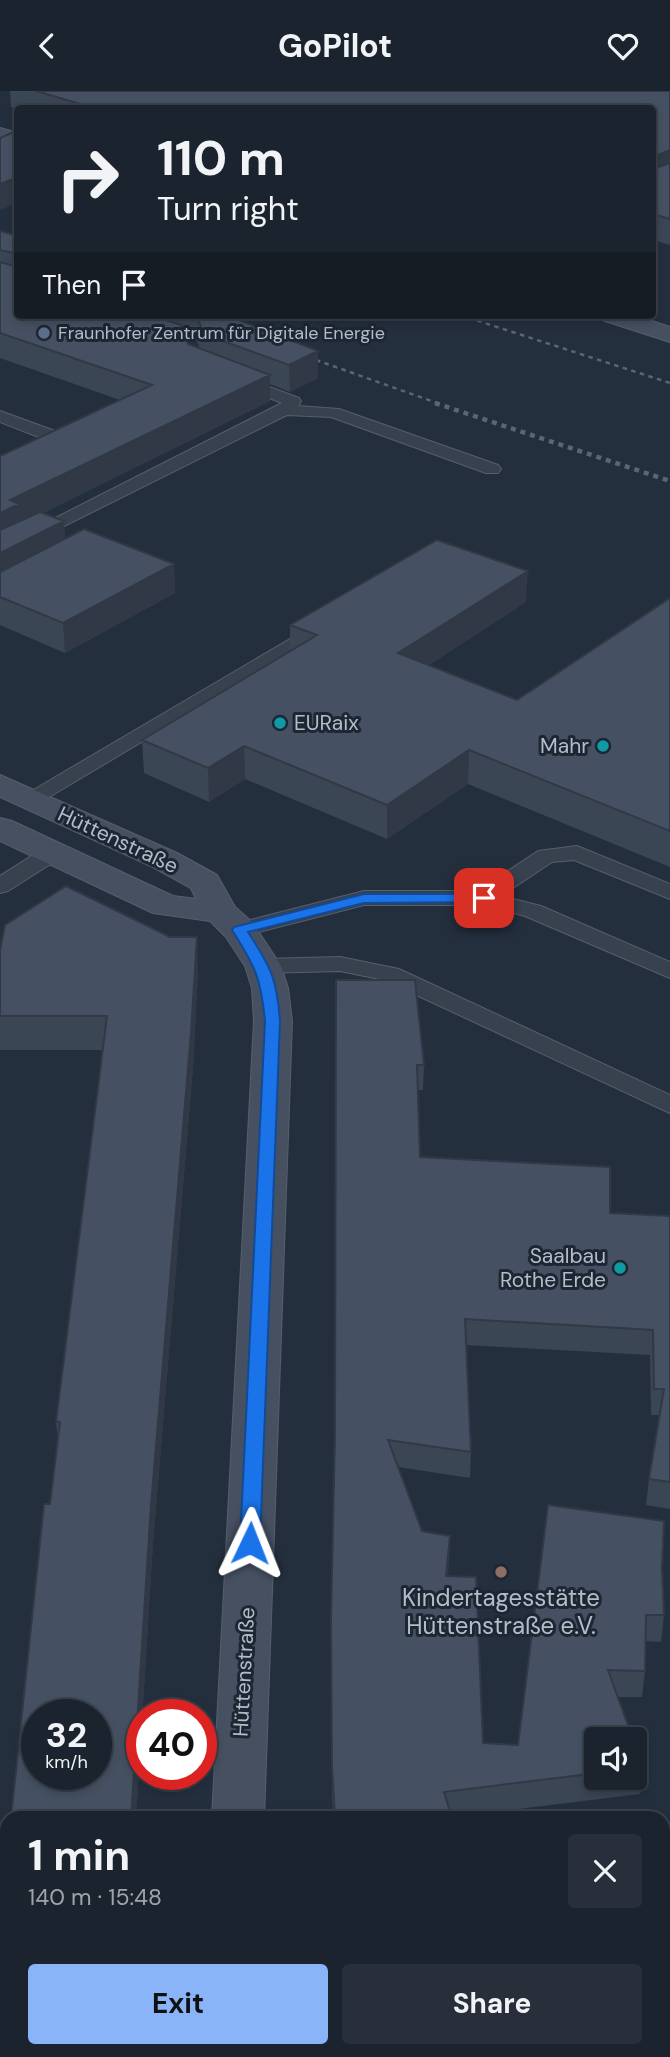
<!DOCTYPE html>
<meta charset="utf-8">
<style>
:root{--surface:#1b232e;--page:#282f3a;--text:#f1f3f6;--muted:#a0a4aa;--line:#39404a;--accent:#8ab4f8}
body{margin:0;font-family:"DM Sans",sans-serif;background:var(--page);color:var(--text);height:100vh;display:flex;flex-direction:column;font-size:26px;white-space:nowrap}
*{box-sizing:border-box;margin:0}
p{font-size:23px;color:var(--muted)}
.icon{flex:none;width:38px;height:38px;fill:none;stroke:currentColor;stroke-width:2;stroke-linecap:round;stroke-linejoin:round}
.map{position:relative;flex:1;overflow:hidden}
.drawer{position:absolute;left:0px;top:1720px;width:670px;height:247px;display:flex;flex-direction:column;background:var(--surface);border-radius:21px 21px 0 0;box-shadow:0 4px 10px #0003,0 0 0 2px var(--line)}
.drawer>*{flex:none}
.guide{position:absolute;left:14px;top:14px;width:642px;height:214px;border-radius:7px;box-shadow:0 4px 10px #0003,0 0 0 2px var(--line);background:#1b232e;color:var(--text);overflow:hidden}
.controls{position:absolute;left:584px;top:1636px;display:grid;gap:14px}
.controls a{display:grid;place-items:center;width:63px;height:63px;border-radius:7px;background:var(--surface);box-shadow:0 4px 10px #0003,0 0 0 2px var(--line);font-size:35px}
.speed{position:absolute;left:21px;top:1608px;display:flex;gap:14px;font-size:35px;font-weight:700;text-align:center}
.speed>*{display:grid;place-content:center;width:91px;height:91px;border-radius:50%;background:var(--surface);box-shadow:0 4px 10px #0003,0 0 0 2px var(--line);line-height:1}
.speed small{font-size:18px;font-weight:400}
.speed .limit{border:10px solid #d22;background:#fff;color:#111}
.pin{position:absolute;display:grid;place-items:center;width:60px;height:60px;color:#fff;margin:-30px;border-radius:14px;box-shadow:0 4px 10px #0006}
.me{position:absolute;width:77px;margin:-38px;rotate:2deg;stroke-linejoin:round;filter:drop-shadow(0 0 5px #0008)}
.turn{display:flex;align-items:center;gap:24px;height:147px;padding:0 28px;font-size:32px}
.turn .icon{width:91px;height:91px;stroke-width:2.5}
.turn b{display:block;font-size:49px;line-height:60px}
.then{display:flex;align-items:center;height:66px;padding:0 28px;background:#0003;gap:14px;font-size:26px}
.round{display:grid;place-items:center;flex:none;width:74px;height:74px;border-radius:7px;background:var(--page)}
.overview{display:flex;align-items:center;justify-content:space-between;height:119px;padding:0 28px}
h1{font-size:42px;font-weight:700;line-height:52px}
.action{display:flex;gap:14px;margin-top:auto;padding:14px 28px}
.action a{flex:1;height:80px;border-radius:7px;background:var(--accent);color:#111;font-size:28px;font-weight:700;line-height:80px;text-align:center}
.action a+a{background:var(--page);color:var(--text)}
header{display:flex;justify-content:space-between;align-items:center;height:91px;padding:0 28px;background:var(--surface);font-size:32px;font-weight:700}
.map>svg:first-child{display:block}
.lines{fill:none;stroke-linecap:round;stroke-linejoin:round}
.lane-casing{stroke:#565f6c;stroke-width:2}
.secondary-casing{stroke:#565f6c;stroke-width:2}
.lane{fill:#38414e;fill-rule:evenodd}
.secondary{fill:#465061;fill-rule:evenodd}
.rail-far1{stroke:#5a6575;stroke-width:2.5;stroke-dasharray:4.5 4.5;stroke-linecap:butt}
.rail{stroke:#5a6575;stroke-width:4.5;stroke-dasharray:5 5;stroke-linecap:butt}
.wall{fill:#3b4654;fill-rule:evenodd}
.shaded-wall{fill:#303945}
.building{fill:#455162;stroke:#303945;stroke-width:2;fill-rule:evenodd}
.route{fill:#1a73e8;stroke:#114b97;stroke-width:2}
.service-dot{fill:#5c6f8a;stroke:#1d2633;stroke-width:2.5}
.culture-dot{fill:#0f9aa8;stroke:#1d2633;stroke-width:2.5}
.education-dot{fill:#8d6e63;stroke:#1d2633;stroke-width:2.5}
.labels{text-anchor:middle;stroke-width:6;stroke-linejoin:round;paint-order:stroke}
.far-poi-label{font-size:18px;fill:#b4bcc9;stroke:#1d2633;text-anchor:start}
.poi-label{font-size:21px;fill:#b4bcc9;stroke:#1d2633;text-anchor:end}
.street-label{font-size:21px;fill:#b4bcc9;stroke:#1d2633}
.near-poi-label{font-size:24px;fill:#b4bcc9;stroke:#1d2633}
</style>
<header><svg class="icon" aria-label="back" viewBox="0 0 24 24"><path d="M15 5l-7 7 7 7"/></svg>GoPilot<svg class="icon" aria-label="heart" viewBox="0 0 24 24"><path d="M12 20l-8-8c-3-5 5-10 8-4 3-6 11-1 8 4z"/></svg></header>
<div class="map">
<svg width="670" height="1966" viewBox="0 0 670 1966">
<rect width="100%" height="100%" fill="#242f3e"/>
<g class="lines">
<!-- lane casing -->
<g class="lane-casing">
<path id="lane" d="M240,285L299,307L301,310L298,315L339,318L498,374L501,378L498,382H486L331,326L287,324L0,467V455L282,312L234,293L232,290L234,287Z
M0,320L66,344L68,348L66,352H54L0,331Z
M319,531L328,537L326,541L39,712H25L21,708L25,704Z
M52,755L60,757L63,762L60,767L8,800L0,802V785L44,757Z
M577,755L670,793V808L574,769L552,771L501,805L541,815L670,871V887L525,825L483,814H364L239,846L231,844L228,839L231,834L364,800H478L538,760Z
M340,866L399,878L670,1004V1022L384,889L340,880L263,882L255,880L251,875L255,870L263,868Z"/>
</g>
<!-- secondary casing -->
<g class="secondary-casing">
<path id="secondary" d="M0,37L18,42V54L0,49Z
M598,224H634L670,236V251L602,229Z
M0,684L177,762L217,784L235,816L252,831L281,875L288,897L292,930L264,1727H212L254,930L252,897L245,875L226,846L210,830L153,822L0,750V727L12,730L173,805L196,808L191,797L153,776L0,706Z
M214,1960H272L273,1966H215Z"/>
</g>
<!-- lane -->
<use href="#lane" class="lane"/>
<!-- secondary -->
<use href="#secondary" class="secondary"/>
<!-- rail-far1 -->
<path class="rail-far1" d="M460,224L670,292
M299,263L440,313"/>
<!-- rail -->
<path class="rail" d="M435,312L670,390"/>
</g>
<!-- wall -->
<path class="wall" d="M10,0H670V154L653,149V18H18L11,16Z
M0,140L18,145V224H196L318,287L290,301L270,293V310L43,422L66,448L174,473L175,502L65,562L0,534V365L120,309L0,267ZM185,245L197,250L200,258L188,253Z
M670,507V776L468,693L387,748L245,688L209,711L144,682L142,649L290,560V534L526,511L429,574L517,609Z
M0,859L198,879L193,976L153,1451L136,1727H11L58,1351L56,1331L103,959H0Z
M336,889L424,974L423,999H418L420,1066L610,1122L670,1125V1418L646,1414L649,1388L660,1324H651L650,1264L466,1254L471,1361L470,1387L398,1376L422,1440L450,1445L448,1485L483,1652L518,1654L662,1477L664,1524L661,1551L645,1550V1580L642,1606H617L597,1648V1687H635V1656L643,1677L640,1703L452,1726V1727H333L332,1701L331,1529L335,1341Z
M389,1960H663L670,1966H391Z"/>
<!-- shaded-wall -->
<path class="shaded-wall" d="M670,59V83L653,90V66Z
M18,86V112L0,119V93Z
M318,260V287L290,301L289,274Z
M270,284V310L21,433L0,452V422L10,409Z
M64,430L66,459L0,492V462Z
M174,473L175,502L65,562L63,532Z
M528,480L526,511L398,594V562Z
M244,655L245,688L209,711L208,677Z
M469,659L468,693L387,748V714Z
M197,846L198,879L193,976L153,1451L136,1727H131L151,1414Z
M450,1445L449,1471L445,1511L446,1485Z
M116,1960H122V1966H116Z"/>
<!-- building -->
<path class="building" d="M36,0H670V59L653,66V18H64L77,12Z
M18,39V86L0,93V47Z
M653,66V78L670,72V128L653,123Z
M0,140L18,145V163L0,159Z
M0,171L18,176V224H151L181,234L188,253L270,284L10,409L19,413L0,422V365L152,294L0,242Z
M196,224H226L318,260L289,274L204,243Z
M40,421L64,430L0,462V439Z
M84,438L174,473L63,532L0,506V481Z
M437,449L528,480L398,562L517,609L670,507V740L469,659L387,714L244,655L208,677L142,649L317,544L290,534Z
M66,795L170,846H197L191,942L151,1414L131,1727H11L44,1413H50L60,1331H56L107,925H0V859L5,834ZM37,1624H96V1684H37Z
M336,889H415L424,974H417L420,1066L610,1076V1122L670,1125V1391L649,1388L664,1298H654L653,1239L465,1228L471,1361L388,1349L422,1440L450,1445L446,1485L476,1486L483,1652L518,1654L548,1414L664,1430L662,1477L664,1524H646L645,1580L608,1579L633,1648H597V1682L444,1701L452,1727H335L332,1675L331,1529L335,1341Z
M635,1656L643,1677L635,1678Z
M663,1750L670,1765V1966H400L398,1960H663Z
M7,1765V1960H116V1966H0V1804H3Z"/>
<!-- route -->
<path class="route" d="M364,803H484L491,807L484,811L364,812L248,841C271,876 277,888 280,930L260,1452L257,1458L250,1460L243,1458L240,1452L265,930C261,887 255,875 232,839L234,836Z"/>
<!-- markers -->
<circle class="service-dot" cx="44" cy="242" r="7"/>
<g class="culture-dot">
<circle cx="280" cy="632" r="7"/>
<circle cx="603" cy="655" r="7"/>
<circle cx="620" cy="1177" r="7"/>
</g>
<circle class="education-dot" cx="501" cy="1481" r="7"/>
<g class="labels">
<!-- far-poi labels -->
<g class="far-poi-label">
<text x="58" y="248">Fraunhofer Zentrum für Digitale Energie</text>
</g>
<!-- poi labels -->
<g class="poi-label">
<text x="294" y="639" text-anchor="start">EURaix</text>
<text x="589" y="662">Mahr</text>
<text x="606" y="1172">Saalbau<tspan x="606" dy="24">Rothe Erde</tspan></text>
</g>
<!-- street labels -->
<g class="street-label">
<text transform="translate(118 749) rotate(25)" y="7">Hüttenstraße</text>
<text transform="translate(244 1581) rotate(-87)" y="7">Hüttenstraße</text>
</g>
<!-- near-poi labels -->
<g class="near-poi-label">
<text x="501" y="1515">Kindertagesstätte<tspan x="501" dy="28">Hüttenstraße e.V.</tspan></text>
</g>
</g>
</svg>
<div class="controls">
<a><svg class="icon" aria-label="sound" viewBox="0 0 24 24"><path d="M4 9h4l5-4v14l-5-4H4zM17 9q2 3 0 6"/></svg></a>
</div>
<div class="speed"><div>32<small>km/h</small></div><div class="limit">40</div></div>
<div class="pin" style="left:484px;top:807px;background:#d93025"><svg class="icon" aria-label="arrive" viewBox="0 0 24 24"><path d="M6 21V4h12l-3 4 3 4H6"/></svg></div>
<svg class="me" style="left:250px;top:1452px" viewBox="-20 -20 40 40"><path d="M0-17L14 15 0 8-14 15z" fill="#1a73e8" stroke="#fff" stroke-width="4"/></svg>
<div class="guide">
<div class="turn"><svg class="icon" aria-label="right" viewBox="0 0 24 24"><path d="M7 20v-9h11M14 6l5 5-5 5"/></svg><div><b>110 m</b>Turn right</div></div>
<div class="then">Then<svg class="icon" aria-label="arrive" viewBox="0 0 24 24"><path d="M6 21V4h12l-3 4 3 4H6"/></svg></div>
</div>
<section class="drawer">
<div class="overview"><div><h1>1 min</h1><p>140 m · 15:48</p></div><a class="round"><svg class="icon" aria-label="close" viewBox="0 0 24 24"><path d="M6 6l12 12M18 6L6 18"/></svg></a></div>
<div class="action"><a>Exit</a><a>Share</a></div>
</section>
</div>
